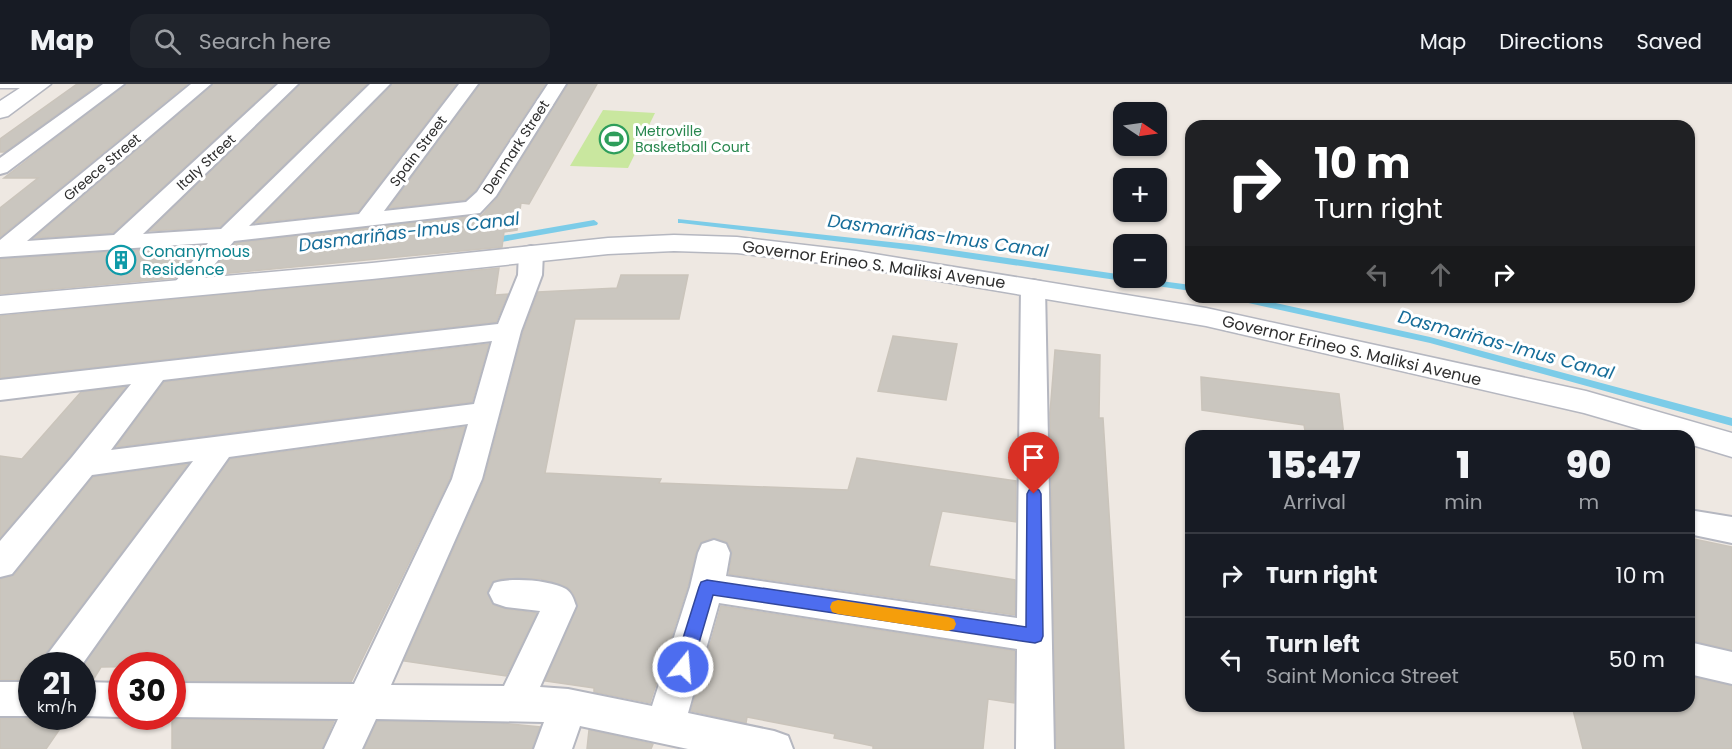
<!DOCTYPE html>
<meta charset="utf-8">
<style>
:root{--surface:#171b24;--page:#20242c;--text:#f1f3f6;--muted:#9ea1a6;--line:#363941}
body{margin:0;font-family:Poppins,sans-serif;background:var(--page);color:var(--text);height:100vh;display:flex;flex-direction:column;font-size:22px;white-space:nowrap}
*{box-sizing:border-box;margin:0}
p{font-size:20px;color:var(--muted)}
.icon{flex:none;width:33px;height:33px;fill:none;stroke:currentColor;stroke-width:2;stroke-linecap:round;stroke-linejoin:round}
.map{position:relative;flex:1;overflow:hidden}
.drawer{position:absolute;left:1185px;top:346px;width:510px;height:282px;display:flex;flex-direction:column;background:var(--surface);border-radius:18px;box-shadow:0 2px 4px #0004}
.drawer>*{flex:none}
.hud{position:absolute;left:1185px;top:36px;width:510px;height:183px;border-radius:18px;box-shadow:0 2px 4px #0004;background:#202124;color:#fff;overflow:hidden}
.needle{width:39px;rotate:103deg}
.fabs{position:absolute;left:1113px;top:18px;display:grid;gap:12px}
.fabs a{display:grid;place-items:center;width:54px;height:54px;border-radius:12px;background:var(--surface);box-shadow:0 2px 4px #0004;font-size:30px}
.speed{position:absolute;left:18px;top:568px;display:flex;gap:12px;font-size:30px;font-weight:700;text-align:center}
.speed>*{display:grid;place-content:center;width:78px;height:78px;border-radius:50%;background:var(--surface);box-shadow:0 2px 4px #0004;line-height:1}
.speed small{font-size:15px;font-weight:400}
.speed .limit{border:9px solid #d22;background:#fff;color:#111}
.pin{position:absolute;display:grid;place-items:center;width:51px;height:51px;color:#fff;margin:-62px -26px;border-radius:50% 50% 50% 0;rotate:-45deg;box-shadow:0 0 6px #0007}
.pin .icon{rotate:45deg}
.me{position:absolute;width:66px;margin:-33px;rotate:17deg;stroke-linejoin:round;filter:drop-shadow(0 0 4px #0008)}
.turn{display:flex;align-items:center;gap:21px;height:126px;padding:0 30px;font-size:27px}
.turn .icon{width:78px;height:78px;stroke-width:2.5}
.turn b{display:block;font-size:42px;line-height:51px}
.lanes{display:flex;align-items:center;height:57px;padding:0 30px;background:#0003;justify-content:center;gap:30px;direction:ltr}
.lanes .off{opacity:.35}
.eta{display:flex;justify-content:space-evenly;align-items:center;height:102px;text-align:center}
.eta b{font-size:36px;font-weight:800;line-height:42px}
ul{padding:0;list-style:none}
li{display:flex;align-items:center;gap:18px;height:84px;padding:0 30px;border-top:2px solid var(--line)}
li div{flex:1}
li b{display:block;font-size:22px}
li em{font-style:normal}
header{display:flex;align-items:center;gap:36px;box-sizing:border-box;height:84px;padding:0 30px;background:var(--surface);border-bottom:2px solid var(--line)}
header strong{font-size:28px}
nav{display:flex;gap:33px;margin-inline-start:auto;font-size:21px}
.search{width:420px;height:54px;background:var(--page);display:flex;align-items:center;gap:15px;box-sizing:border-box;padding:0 21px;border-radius:18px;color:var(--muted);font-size:22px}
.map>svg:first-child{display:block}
.pitch{fill:#c9e79f}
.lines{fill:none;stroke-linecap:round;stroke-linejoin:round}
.stream{fill:#7ccce8;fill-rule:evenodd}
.building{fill:#cac6bf;stroke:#cac4bb;stroke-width:1.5}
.service-casing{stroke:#b5b7c0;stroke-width:3}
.minor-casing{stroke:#b5b7c0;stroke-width:4}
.secondary-casing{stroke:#b5b7c0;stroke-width:3}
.service{fill:#fff;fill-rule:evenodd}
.minor{fill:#fff;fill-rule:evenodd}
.secondary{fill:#fff;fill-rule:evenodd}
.route{fill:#4d6def;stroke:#32479b;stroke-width:1.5}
.slow{fill:#f59e0b}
.labels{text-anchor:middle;stroke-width:6;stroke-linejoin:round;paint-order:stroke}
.far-leisure-label{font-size:14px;fill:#27864d;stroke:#fff;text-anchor:start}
.far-street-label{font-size:14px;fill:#2e2e2e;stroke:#fff}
.culture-label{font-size:16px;fill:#0d838f;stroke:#fff;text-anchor:start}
.street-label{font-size:16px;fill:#2e2e2e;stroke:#fff}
.water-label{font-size:18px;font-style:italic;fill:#176d99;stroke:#fff}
</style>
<header>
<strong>Map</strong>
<div class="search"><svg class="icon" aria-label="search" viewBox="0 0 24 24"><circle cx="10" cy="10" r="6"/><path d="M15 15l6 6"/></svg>Search here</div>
<nav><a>Map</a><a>Directions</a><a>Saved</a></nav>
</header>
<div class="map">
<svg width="1732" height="665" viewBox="0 0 1732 665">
<rect width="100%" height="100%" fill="#eee8e2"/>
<!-- pitch -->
<path class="pitch" d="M603,26L655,29L628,84L570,82Z"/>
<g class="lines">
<!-- stream -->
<path class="stream" d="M678,135L918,161L1124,191V194H1138L1191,201V207L918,167L681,139H678Z
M594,136L598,139L597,141L490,160L486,157L490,154Z
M1230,213H1248L1430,253L1732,334V342L1430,259L1235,216Z"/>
</g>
<!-- building -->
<path class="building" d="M77,0H99L5,68H0V55Z
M126,0H187L0,153V124L38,94H4Z
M213,0H275L113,149L34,154Z
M300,0H367L220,143L149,147Z
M392,0H456L358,128L255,139Z
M480,0H545L475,107L465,116L389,124Z
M568,0H597L529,120L521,119L517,146L504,148L502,163L209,191L235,159L482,131L498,113Z
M203,162L175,194L0,210V175Z
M499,184L495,211L508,210L496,238L0,294V232Z
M621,191H688L679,235H575L545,389L661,395L659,399L848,406L857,374L1016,397V438L942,427L929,482L1015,496V531L729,490L732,468L727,458L713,454L701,458L696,468L688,502L650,619L594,608V604L545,597L578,521L573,509L567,503L541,495H501L492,498L487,508L493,521L506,525L537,529L506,592L404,577L484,396L523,248L538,208L617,204Z
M893,252L957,260L946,316L878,307Z
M489,260L472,318L116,363L164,298Z
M1055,266L1100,271L1099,334H1103L1124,665H1056L1050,329Z
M1201,293L1339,310L1344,352H1306L1304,341L1202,326Z
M126,303L70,372L0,454V372L22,375L81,308Z
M465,343L450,394L351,598L172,597V582L101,583L93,596H82V583L230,375Z
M188,380L45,570L40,582H32V596H0V495L14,491L93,393Z
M1689,454L1732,463V566L1689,556Z
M721,522L1015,567L1014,619L988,615L983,665H873V662L834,654L835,650L747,633L746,639L691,627Z
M1689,592L1732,602V665H1583L1572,622H1689Z
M68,633L46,665H0V634Z
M172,635L334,637L322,665H172Z
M377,637L499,639L540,643L532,665H364Z
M589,646L653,660L651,665H587Z"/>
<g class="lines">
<!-- service casing -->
<g class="service-casing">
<path id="service" d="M0,0H42L43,1L38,4H0Z"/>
</g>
<!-- minor casing -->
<g class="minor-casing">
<path id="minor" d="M103,0H124L7,88L0,90V74Z
M191,0H211L27,157L114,151L278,0H298L143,150L221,145L370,0H390L249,142L359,130L459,0H478L384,127L466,118L477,108L548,0H566L496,112L480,129L234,157L191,209L182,212L173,209L170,204L208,159L0,173V156Z
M531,162L539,164L543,169L542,191L521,247L482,395L391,601L504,602L540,527L506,523L494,519L489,509L494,499C511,493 551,496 566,505C572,509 574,516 576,522L540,603L568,605L652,622L690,503L698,469L702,460L714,456L726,460L730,469L726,492L1017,534L1021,203L1024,198L1033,196L1042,198L1045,203L1054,665H1016L1017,565L719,519L688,629L774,647L788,652L793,665H688L580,642L572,665H534L544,638L376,635L362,665H324L338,635L172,633V599L354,600L452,395L468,340L229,373L81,582H42L47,571L193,377L92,391L12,490L0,493V457L72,373L131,300L0,316V296L498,240L518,191L519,169L523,164ZM492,257L474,320L111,366L163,296Z
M1689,426L1732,433V459L1689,450Z
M1689,558L1732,568V600L1689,590Z
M0,598H32V632H0Z
M82,598L122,599V633L82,632Z"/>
</g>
<!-- secondary casing -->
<g class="secondary-casing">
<path id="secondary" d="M26,0H51L8,32L0,34V17Z
M674,151L737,153L856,167L1206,224L1586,307L1732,349V373L1689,360V352H1663L1584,329L1206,242L856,183L737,169L674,167L608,170L372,195L0,230V212L372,179L608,154Z"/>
</g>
<!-- service -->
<use href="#service" class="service"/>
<!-- minor -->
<use href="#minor" class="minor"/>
<!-- secondary -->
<use href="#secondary" class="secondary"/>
</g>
<!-- route -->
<path class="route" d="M1034,404L1039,406L1041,410L1043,552L1041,557L1035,559L713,511L692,583L689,588L683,590L677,588L674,583L699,503L701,498L707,496L1026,543L1027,410L1029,406Z"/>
<!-- slow -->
<path class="slow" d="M838,516L948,533L954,535L956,540L954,545L948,547L838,530L832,528L830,523L832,518Z"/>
<!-- icons -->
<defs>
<g id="stadium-ring" transform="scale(1.5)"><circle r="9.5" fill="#fff" stroke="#2e9e5b" stroke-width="1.5"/><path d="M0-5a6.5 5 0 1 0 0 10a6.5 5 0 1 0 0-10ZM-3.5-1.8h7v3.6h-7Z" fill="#2e9e5b"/></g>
<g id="building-ring" transform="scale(1.5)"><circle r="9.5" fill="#fff" stroke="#0f9aa8" stroke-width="1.5"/><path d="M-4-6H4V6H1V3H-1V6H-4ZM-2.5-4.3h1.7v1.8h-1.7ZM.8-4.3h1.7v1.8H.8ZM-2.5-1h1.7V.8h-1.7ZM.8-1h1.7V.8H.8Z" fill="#0f9aa8"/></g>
</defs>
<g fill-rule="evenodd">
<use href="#stadium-ring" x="614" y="55"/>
<use href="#building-ring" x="121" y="176"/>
</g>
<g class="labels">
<!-- far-leisure labels -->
<g class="far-leisure-label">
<text x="635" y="52">Metroville<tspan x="635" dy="16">Basketball Court</tspan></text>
</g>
<!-- far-street labels -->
<g class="far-street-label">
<text transform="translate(516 63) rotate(-57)" y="5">Denmark Street</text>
<text transform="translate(418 67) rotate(-53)" y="5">Spain Street</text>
<text transform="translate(206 78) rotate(-43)" y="5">Italy Street</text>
<text transform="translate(102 83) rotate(-40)" y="5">Greece Street</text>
</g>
<!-- culture labels -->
<g class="culture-label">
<text x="142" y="173">Conanymous<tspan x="142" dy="18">Residence</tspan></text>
</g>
<!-- street labels -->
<g class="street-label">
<text transform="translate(874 180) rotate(8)" y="6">Governor Erineo S. Maliksi Avenue</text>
<text transform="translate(1352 266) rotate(13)" y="6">Governor Erineo S. Maliksi Avenue</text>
</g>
<!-- water labels -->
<g class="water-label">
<text transform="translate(409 148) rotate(-7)" y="6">Dasmariñas-Imus Canal</text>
<text transform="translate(938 152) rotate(8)" y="6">Dasmariñas-Imus Canal</text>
<text transform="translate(1506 261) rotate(15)" y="6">Dasmariñas-Imus Canal</text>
</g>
</g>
</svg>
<div class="fabs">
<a><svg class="needle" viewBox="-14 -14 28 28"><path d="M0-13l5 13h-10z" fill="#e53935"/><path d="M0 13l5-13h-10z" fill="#9ea1a6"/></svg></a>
<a>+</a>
<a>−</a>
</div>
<div class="speed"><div>21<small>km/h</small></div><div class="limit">30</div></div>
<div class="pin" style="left:1034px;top:410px;background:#d93025"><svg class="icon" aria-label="arrive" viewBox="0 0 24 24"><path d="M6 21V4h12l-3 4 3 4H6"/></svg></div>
<svg class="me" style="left:683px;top:583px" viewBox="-20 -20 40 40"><circle r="17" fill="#4d6def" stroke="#fff" stroke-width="3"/><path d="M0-11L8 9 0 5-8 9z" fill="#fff"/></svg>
<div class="hud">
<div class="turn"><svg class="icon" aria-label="right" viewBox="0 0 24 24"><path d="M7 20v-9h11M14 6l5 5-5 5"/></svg><div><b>10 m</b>Turn right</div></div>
<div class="lanes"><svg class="icon off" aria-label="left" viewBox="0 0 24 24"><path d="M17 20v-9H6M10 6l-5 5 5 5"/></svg><svg class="icon off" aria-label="ahead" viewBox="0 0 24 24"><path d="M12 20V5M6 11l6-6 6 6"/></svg><svg class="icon" aria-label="right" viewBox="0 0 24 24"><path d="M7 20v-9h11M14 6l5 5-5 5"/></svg></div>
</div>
<section class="drawer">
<div class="eta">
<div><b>15:47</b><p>Arrival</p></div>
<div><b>1</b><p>min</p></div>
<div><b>90</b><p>m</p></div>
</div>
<ul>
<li><svg class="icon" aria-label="right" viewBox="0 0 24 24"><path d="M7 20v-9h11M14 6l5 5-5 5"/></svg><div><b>Turn right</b></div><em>10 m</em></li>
<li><svg class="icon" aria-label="left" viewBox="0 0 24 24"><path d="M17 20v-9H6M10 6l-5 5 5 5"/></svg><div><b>Turn left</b><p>Saint Monica Street</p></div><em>50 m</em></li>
</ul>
</section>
</div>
